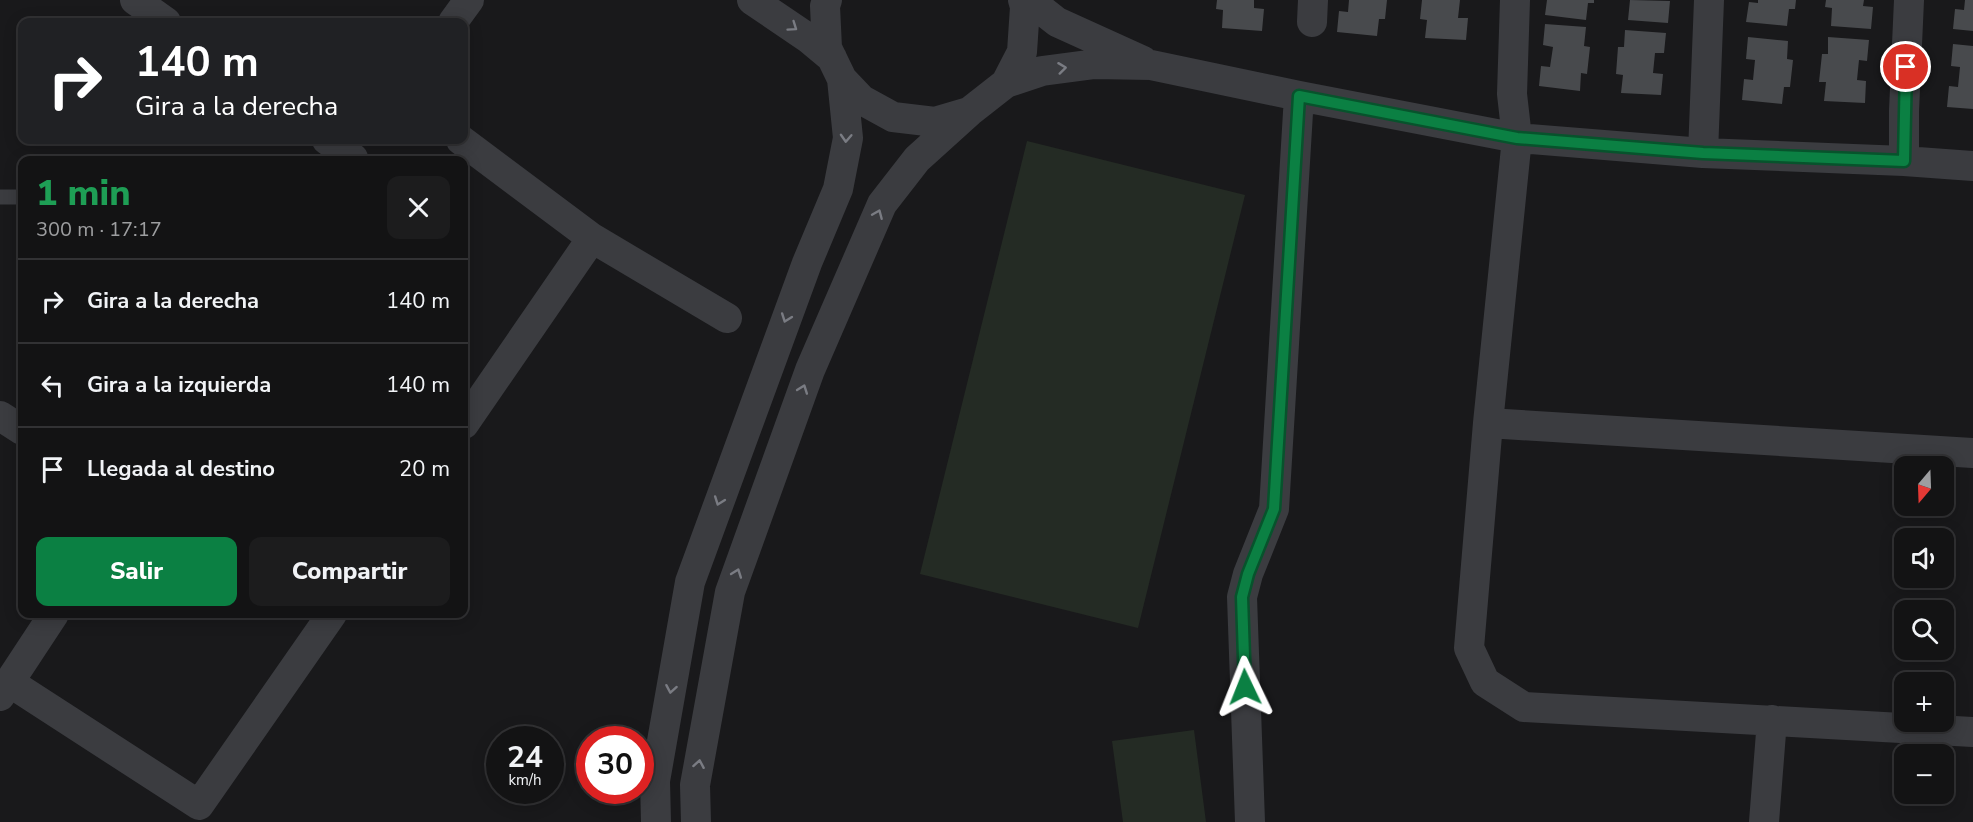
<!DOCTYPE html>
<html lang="es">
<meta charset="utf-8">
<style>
:root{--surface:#131314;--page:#1c1c1d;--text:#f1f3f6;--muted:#9d9ea0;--line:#323234;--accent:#0b8043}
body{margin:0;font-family:"Nunito Sans",sans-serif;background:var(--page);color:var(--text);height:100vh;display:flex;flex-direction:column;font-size:22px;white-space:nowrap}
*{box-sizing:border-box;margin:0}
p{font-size:20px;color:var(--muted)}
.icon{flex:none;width:33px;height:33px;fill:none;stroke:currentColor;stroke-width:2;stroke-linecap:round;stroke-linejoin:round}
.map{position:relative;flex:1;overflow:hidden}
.sheet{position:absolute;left:18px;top:156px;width:450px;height:462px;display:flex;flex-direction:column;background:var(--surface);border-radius:12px;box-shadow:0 3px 15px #0003,0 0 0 2px var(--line)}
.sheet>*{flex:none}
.banner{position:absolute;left:18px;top:18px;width:450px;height:126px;border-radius:12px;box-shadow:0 3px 15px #0003,0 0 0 2px var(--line);background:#202124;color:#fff;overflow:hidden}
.needle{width:39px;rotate:199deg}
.fabs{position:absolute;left:1894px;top:456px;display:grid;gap:12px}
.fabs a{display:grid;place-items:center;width:60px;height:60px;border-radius:12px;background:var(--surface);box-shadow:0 3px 15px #0003,0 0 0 2px var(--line);font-size:30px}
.speed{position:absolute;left:486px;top:726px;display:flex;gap:12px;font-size:30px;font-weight:700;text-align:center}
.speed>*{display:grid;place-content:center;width:78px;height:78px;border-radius:50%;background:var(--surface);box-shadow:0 3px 15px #0003,0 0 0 2px var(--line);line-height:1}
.speed small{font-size:15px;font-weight:400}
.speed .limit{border:9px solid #d22;background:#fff;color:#111}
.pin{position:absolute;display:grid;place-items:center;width:51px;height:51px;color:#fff;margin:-26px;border:3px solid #fff;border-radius:50%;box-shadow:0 2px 6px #0007}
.me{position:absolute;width:66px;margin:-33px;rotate:358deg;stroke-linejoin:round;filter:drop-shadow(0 0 4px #0008)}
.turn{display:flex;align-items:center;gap:21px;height:126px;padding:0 18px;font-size:27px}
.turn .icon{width:78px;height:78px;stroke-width:2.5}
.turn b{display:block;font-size:42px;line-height:51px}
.round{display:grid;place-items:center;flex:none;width:63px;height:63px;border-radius:12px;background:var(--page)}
.summary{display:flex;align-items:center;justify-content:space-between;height:102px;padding:0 18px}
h1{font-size:36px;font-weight:800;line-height:45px;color:#1e9e55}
.cta{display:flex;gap:12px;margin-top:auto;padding:12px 18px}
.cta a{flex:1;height:69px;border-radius:12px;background:var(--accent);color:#fff;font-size:24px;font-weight:800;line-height:69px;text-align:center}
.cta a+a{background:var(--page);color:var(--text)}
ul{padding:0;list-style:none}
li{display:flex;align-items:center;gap:18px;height:84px;padding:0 18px;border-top:2px solid var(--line)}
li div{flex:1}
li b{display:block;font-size:22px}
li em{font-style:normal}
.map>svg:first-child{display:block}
.green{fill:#242b24}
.building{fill:#484a4d}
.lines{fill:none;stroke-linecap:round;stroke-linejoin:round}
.service{stroke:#3b3c40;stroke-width:15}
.minor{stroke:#3b3c40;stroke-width:30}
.oneway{stroke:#7a7c83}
.route-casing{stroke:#07532c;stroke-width:15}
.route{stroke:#0b8043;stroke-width:10}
</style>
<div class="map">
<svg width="1973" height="822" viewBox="0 0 1973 822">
<rect width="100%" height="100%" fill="#19191b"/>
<!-- green -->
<path class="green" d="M1027,141L1245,195L1138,628L920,574Z
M1194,730L1206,822H1123L1112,741Z"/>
<!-- building -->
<path class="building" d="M1217,0H1254V8L1264,9L1262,31L1222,28L1223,10L1216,9Z
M1349,0H1387L1385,19H1379L1377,36L1337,32L1339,11L1348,12Z
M1422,0H1460L1458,18H1468L1466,40L1425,38L1427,20L1420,19Z
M1547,0H1594V3H1588L1586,20L1545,15Z
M1630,0L1670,1L1668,23L1628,20Z
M1758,0H1796L1795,9H1789L1787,26L1746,22L1749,2L1758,3Z
M1826,0H1864L1863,6L1873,7L1871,29L1831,26L1832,8L1825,7Z
M1965,0H1973V31L1953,29L1955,9L1964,10Z
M1545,24L1586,27L1584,46L1590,47L1587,74L1581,73L1580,91L1539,86L1541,66L1550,67L1553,47L1543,45Z
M1625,30L1666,33L1664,53H1655L1653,73L1663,74L1661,95L1621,93L1623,75L1616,74L1618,47H1624Z
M1748,37L1788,41L1787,59L1793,60L1790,87H1784L1782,104L1742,100L1744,79L1753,80L1755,60L1746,59Z
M1828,37L1869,40L1867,61L1859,60L1857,80L1866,81L1865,103L1824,101L1826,82H1819L1822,54H1828Z
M1953,44L1973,46V109L1947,107L1949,86L1958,87L1960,67L1951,66Z"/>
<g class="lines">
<!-- service -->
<path class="service" d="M0,197H22"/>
<!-- minor -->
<path class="minor" d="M135,0L166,22
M752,0L808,38L832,58
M827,0L825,6L827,48L842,79L862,100L893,117L935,122L969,112L1006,83L1022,52L1025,7L1023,0
M1029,0L1057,22L1143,61
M1515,0L1512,94L1517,138L1488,423L1469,648L1485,682L1524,707L1973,732
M453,22L469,0
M1312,22L1313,0
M1006,83L1042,71L1095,64L1151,65L1299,96L1517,138L1703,153L1904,161L1973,166
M327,140L353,158
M461,140L592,238L464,424
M1703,153L1709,0
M1904,161V111L1909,0
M592,238L727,318
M0,416L22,430
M1488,423L1973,453
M9,682L199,805L332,614
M0,696L54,614
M656,822L655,781L690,582L807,263L838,189L848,138L842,79
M696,822L695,785L730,592L810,370L882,204L917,159L969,112
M1250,822L1242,597L1248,574L1274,509L1299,96
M1764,822L1772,720"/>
</g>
<!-- one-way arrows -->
<defs><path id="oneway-chevron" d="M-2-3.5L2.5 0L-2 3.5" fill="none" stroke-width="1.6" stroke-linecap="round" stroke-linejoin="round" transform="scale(1.5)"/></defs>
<g class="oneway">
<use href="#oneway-chevron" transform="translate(793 27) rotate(35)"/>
<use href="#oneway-chevron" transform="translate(1062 68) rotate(-7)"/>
<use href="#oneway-chevron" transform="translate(846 138) rotate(93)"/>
<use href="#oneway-chevron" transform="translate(878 214) rotate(-67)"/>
<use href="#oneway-chevron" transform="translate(786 318) rotate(110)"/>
<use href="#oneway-chevron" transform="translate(803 389) rotate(-70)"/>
<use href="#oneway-chevron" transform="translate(719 501) rotate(110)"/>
<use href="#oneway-chevron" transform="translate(737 573) rotate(-70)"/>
<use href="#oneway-chevron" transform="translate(671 689) rotate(100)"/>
<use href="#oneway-chevron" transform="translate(699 764) rotate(-80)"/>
</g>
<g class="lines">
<!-- route casing -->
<g class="route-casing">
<path id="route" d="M1245,687L1242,597L1248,574L1274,509L1299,96L1517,138L1703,153L1904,161L1906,67"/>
</g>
<!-- route -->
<use href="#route" class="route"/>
</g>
</svg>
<div class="fabs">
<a><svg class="needle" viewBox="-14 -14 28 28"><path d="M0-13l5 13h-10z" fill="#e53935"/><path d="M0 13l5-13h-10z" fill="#9d9ea0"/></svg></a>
<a><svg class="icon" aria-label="sound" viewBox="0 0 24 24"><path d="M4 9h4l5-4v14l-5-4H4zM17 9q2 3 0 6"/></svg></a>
<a><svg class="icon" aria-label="search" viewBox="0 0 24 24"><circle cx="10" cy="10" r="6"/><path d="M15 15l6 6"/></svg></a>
<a>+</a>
<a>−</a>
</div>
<div class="speed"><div>24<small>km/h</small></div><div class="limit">30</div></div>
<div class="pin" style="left:1906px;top:67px;background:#d93025"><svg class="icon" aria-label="arrive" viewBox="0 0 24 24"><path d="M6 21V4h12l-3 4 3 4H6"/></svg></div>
<svg class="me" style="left:1245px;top:687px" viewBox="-20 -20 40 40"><path d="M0-17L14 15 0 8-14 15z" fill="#0b8043" stroke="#fff" stroke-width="4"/></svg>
<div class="banner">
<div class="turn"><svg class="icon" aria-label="right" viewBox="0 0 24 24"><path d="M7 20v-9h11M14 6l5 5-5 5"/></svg><div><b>140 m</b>Gira a la derecha</div></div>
</div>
<section class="sheet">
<div class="summary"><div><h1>1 min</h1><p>300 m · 17:17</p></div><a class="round"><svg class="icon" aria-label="close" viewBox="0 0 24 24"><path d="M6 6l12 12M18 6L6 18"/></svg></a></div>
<ul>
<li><svg class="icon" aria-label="right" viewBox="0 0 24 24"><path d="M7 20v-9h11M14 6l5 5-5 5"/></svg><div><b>Gira a la derecha</b></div><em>140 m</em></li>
<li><svg class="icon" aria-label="left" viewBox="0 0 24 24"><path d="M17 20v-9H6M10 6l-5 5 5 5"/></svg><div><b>Gira a la izquierda</b></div><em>140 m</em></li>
<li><svg class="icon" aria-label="arrive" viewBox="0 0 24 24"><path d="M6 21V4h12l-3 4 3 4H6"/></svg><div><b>Llegada al destino</b></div><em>20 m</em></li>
</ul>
<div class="cta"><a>Salir</a><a>Compartir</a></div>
</section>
</div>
